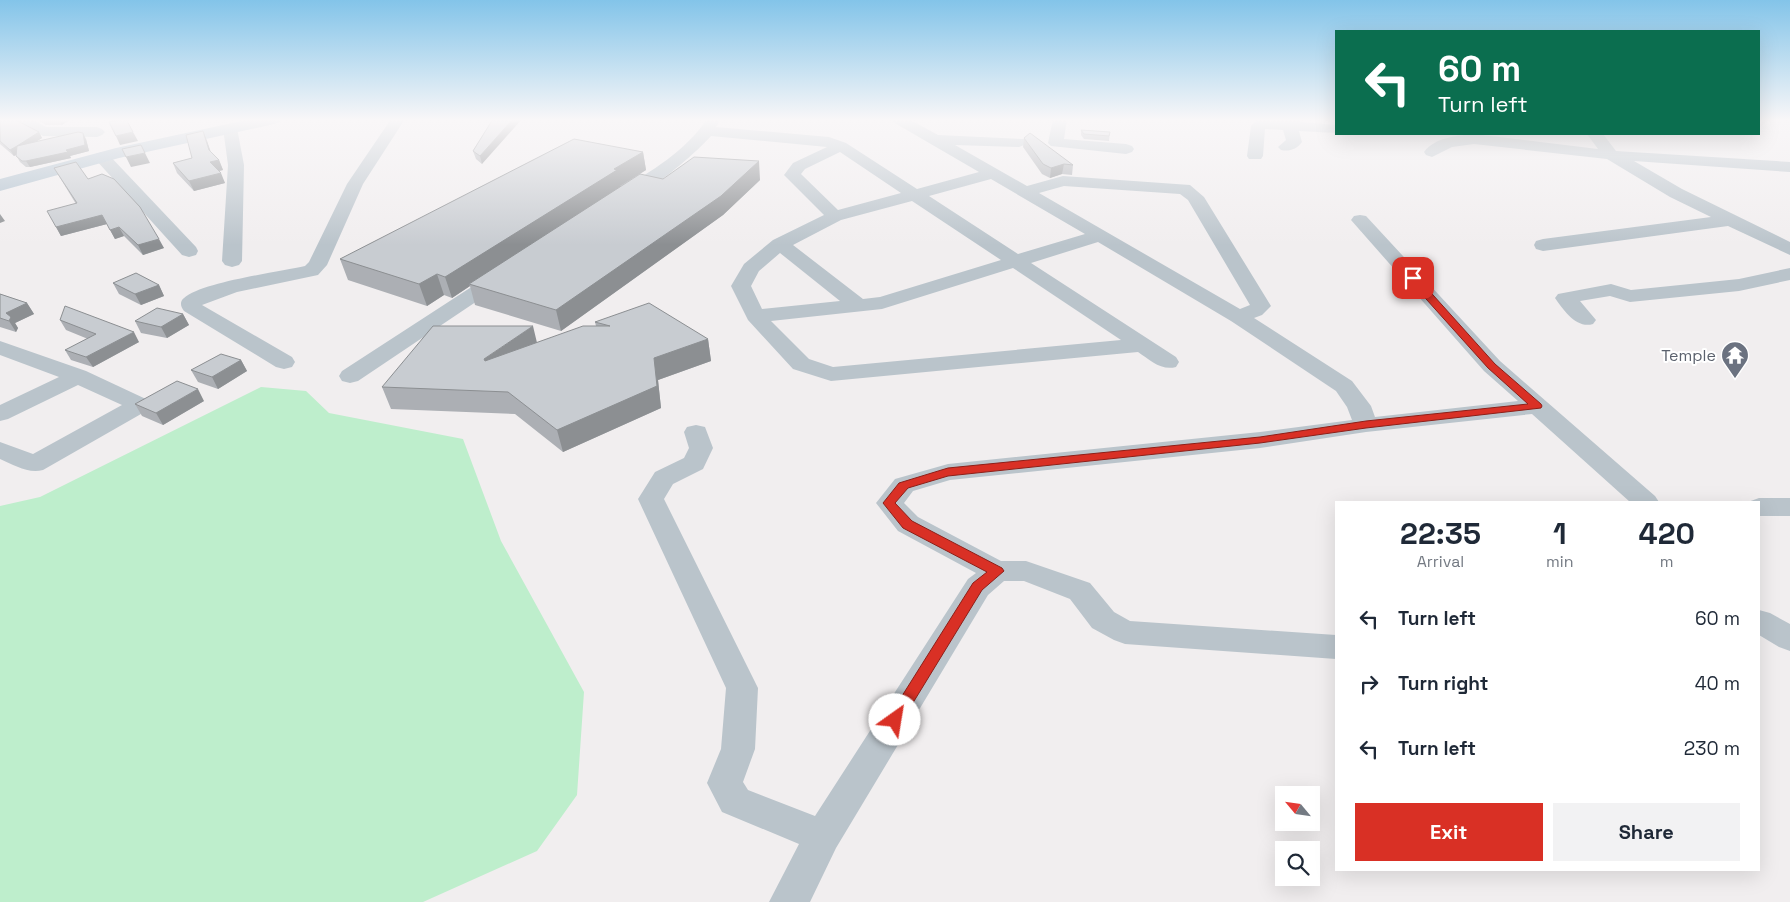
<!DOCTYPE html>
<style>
:root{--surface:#fff;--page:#f2f2f3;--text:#1f2937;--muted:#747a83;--accent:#d93025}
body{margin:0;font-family:"Space Grotesk",sans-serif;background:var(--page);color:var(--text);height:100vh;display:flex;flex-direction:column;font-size:19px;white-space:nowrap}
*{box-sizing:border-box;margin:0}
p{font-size:16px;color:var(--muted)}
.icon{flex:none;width:28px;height:28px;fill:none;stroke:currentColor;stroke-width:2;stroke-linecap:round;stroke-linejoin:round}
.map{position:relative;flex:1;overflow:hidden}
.panel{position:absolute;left:1335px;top:501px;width:425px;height:370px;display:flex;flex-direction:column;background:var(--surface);border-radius:0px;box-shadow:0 5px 20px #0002}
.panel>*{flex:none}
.banner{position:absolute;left:1335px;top:30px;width:425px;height:105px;border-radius:0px;box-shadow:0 5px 20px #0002;background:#0b6e4f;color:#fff;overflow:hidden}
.needle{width:32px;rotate:299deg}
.fabs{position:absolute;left:1275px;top:786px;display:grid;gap:10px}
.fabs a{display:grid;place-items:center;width:45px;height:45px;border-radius:0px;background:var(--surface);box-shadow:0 5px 20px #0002;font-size:25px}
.pin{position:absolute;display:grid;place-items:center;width:42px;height:42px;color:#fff;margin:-21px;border-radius:10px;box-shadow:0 2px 8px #0006}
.me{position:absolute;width:55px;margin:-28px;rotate:32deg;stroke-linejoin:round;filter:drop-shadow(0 0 4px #0008)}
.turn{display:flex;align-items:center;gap:18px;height:105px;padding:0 20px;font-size:22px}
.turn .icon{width:65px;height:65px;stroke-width:2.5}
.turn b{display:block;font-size:35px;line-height:42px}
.eta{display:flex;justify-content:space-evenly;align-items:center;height:85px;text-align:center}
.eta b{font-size:30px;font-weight:600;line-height:35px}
.primary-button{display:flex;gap:10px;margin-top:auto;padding:10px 20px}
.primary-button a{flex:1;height:58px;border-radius:0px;background:var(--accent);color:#fff;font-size:20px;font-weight:600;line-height:58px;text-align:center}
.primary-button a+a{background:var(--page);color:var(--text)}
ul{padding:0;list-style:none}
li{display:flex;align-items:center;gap:15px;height:65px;padding:0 20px}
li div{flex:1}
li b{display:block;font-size:19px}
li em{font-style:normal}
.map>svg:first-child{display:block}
.green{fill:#beeecc}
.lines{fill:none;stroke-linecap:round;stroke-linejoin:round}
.minor{fill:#bac4cb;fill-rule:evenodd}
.major{fill:#afc0cd;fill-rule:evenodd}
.wall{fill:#acafb4}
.shaded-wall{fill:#8c8f92}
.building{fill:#c8ccd1;stroke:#8c8f92}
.route{fill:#d93025;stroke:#8d1f18}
.labels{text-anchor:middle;stroke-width:4;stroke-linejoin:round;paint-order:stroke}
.worship-label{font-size:16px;fill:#5b616d;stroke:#fff;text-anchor:end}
</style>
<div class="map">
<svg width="1790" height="902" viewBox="0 0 1790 902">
<rect width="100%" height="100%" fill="#f1eeef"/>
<!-- green -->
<path class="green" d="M261,387L306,391L329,413L463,439L501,541L584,692L577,795L537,851L423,902H0V506L40,497Z"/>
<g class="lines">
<!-- minor -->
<path class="minor" d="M14,119H32L46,127H97L102,129L105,132L102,135L97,137L43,136L16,122Z
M391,119H405L363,184L327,265L318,275L237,292L202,305L292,357L295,362L292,367L284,369L276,367L184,311C181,307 179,302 184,298C202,282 279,272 305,266L309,262L347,184Z
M707,119H721L716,127L829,137L846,143L917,189L979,172L893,122L891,119H909L938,135L1024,139L1027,142L1024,145L1019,147L955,145L1027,186L1063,176L1190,185L1204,197L1271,306L1262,315L1254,318L1352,381L1371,406L1375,417L1518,401L1484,371L1351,220L1354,216L1360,215L1366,216L1500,361L1655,496L1659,502H1630L1532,414L1366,432L1260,448L950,480L913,491L904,503L918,517L1001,561H1026L1090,583L1114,612L1130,621L1336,635V659L1125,644L1114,640L1092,628L1070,599L1024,581H1004L988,595L836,848L810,902H769L799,844L722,812L707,783L721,749L726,688L638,499L655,472L684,458L689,448L684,432L687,427L696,425L705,427L713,448L703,469L673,484L664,499L758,688L755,749L743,782L748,790L815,816L968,579L976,573L898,531L876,503L895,479L948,464L1260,432L1352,420L1347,407L1336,391L1231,321L1098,242L1031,263L1176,357L1179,362L1176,367C1161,371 1150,360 1138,352L831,381L793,369L748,320L731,286L744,264L773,240L824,215L784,175L793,163L827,147L711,136C697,152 639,204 619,199L616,195L619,191C651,171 685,152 707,119ZM840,152L901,193L838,210L801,174L805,169ZM991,179L1085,234L1018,254L929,196ZM1064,186L1180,194L1188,200L1250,305L1240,309L1039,193ZM912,201L1001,260L880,297L863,299L793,245L841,220ZM780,253L840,301L762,309L751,286L759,271ZM1013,268L1121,340L833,367L809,359L771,321L882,309Z
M1053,119H1067L1064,139L1126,144L1132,146L1134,149L1132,152L1126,154L1051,146L1048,143Z
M1286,119H1300L1302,122L1336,125V133L1299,131L1302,142C1297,149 1289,152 1281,150L1278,147L1286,140L1283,130L1265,129L1263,156L1261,159H1249L1247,156L1251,126C1258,116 1275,120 1287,121Z
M230,124L235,125L237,128L244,165L242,261L239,265L232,267L225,265L222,261L228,165L223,128L225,125Z
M1474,134L1598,149L1587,134H1603L1616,151L1790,162V172L1634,161L1682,189L1790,242V255L1728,226L1543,251L1536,249L1534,245L1536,241L1543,239L1711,217L1670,197L1607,159L1474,144L1452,147L1432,157L1426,155L1424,152C1435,137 1457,136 1474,134Z
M102,152L108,154L196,247L198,251L196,255L189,257L182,255L96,160L94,157L96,154Z
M1790,268V280L1739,291L1630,302L1610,296L1580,301L1596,320L1593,324C1577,329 1564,311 1555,298L1558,294L1611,284L1631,290L1739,279Z
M500,271L507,273L510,277L507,281L358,381L350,383L342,381L339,376L342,371L493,273Z
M0,341L86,371L148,400L152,405L148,410L43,470C28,474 14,465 0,459V442L33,454L122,405L78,385L8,419L0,421V405L59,377L0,355Z
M1759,498H1790V516H1759V502H1748Z
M1759,610L1770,613L1790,624V651L1779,647L1759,635Z"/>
<!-- major -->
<path class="major" d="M251,119H282L280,122L274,124L119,158L0,191V179L116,148Z"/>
</g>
<!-- wall -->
<path class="wall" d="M0,119L39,132L42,138L37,141L86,139L89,151L70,156L71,158L30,167H26L20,162L16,155L14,156L0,144Z
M36,119H71L62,125H46Z
M493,119L482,164L476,159L473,151Z
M1207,119H1225V120Z
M1081,130L1110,132L1109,141L1084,139L1081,135Z
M1024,138L1073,165L1072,175L1062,174L1050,178L1042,174L1023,147Z
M207,141L211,152L219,160L223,170L218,171L225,183L194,191L177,173L173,163L192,158Z
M643,152L646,170L620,187L663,179L760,180L723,215L561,331L475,305L470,286L452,298L444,295L427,306L348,280L340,259Z
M54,168L88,179L164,248L143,255L124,236L115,239L107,224L61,236L56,227L76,204Z
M113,283L159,285L164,296L141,305L119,294Z
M0,294L27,303L34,314L15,323L18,328L16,332L0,327Z
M183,314L189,325L167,338L141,333L135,321Z
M60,320L139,342L93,367L71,360L65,350L88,339L66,330Z
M595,322L708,339L711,361L658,380L661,408L563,452L515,414L391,409L382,387L596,326Z
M241,360L247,371L218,389L198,382L191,370Z
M204,401L163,425L142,416L135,404Z"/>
<!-- shaded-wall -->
<path class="shaded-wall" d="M59,119H71L62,125Z
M513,119H522L482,164L480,156Z
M203,131L207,141L213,160L209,150Z
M39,132L42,138L20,152L17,146Z
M133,132L138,141L120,145L116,136Z
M83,133L86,139L89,151L70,156L71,158L30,167L26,161L66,150Z
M17,146L20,152L14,156L10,150Z
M643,152L646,170L620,186V188L469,284L470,286L452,298L445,277L614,169Z
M145,153L150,163L131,167L126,157Z
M219,160L223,170L215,172L210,162Z
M759,161L760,180L723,215L561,331L556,310Z
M1064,164L1062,174L1050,178L1051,168Z
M221,173L225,183L194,191L189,181Z
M0,214L5,221L0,223Z
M102,215L107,224L61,236L56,227Z
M119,227L124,236L115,239L110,230Z
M159,239L164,248L143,255L138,245Z
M437,274L444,295L427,306L419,284Z
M159,285L164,296L141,305L135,294Z
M27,303L34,314L15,323L18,328L16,332L9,321L6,313Z
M183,314L189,325L167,338L161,327Z
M533,326L538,347L491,381L484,359Z
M134,332L139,342L93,367L86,357Z
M708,339L711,361L658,380L661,408L563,452L557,430L654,358Z
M241,360L247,371L218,389L212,377Z
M198,389L204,401L163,425L156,413Z"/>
<!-- building -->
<path class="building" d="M0,119H14L39,132L17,146L78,132L83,133L85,145L66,150L68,152L26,161H22L16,156L17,146L10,150L0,141Z
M124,119H126L133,132L116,136L109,122Z
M493,119H513L480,156L473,151Z
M1081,130L1110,132L1109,136L1084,134Z
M203,131L209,150L219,160L210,162L221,173L189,181L173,163L192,158L186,135Z
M1030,133L1073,165L1064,164L1051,168L1043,164L1024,138Z
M574,139L643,152L614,169L617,170L445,277L437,274L419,284L340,259Z
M141,145L145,153L126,157L122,149Z
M694,157L759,161L721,196L556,310L469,284L640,174L663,179Z
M76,162L88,179L102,174L114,179L140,207L159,239L138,245L119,227L110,230L102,215L56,227L47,211L77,203L54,168Z
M136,273L159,285L135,294L113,283Z
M0,294L27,303L6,313L11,317L9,321L0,318Z
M649,303L708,339L654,358L657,386L557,430L508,392L382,387L433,326H533L484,359L485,361L583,326H610L595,322Z
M65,306L134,332L86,357L65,350L96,334L60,320Z
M157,308L183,314L161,327L135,321Z
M221,354L241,360L212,377L191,370Z
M177,381L198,389L156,413L135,404Z"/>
<!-- sky -->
<linearGradient id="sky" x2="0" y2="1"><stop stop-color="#83c4e9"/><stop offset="0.49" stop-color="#f9f7f8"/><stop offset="1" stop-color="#f9f7f8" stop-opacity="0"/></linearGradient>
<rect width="1790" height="245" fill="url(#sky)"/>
<!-- route -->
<path class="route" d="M1413,275L1416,276L1495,364L1541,404L1542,406L1541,408L1366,428L1260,443L948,476L908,488L895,503L912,521L1002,568L1004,571L982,590L900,724L895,726L890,724L887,720L890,715L973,583L987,572L903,528L883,503L899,483L948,468L1260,437L1366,421L1528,404L1488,368L1409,280V276Z"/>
<!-- icons -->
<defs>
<g id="temple-pin" transform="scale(1.4375)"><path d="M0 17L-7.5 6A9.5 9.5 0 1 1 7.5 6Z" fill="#6b7280" stroke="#fff"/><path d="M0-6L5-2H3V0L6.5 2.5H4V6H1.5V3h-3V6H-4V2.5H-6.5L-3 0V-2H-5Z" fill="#fff"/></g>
</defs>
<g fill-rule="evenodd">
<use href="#temple-pin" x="1735" y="355"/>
</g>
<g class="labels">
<!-- worship labels -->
<g class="worship-label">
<text x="1716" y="361">Temple</text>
</g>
</g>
</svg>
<div class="fabs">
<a><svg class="needle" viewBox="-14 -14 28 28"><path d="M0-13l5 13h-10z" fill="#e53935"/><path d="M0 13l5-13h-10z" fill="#747a83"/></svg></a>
<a><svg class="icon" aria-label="search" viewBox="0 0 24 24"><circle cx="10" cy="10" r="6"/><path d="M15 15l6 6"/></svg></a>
</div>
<div class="pin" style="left:1413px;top:278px;background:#d93025"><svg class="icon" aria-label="arrive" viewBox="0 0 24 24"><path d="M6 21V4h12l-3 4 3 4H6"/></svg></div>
<svg class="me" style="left:895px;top:720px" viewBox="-20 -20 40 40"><circle r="19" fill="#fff"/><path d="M0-13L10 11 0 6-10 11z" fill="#d93025"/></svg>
<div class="banner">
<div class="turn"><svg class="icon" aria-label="left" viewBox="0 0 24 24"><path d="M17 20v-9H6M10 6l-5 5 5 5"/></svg><div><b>60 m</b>Turn left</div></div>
</div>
<section class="panel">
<div class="eta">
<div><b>22:35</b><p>Arrival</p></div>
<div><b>1</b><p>min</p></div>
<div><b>420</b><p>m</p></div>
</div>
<ul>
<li><svg class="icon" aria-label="left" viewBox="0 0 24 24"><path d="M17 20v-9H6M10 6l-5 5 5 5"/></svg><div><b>Turn left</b></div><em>60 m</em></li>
<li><svg class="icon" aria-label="right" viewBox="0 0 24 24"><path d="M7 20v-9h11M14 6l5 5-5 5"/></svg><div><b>Turn right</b></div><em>40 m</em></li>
<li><svg class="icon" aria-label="left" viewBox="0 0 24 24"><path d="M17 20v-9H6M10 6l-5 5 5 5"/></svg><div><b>Turn left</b></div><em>230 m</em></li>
</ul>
<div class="primary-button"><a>Exit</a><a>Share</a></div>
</section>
</div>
